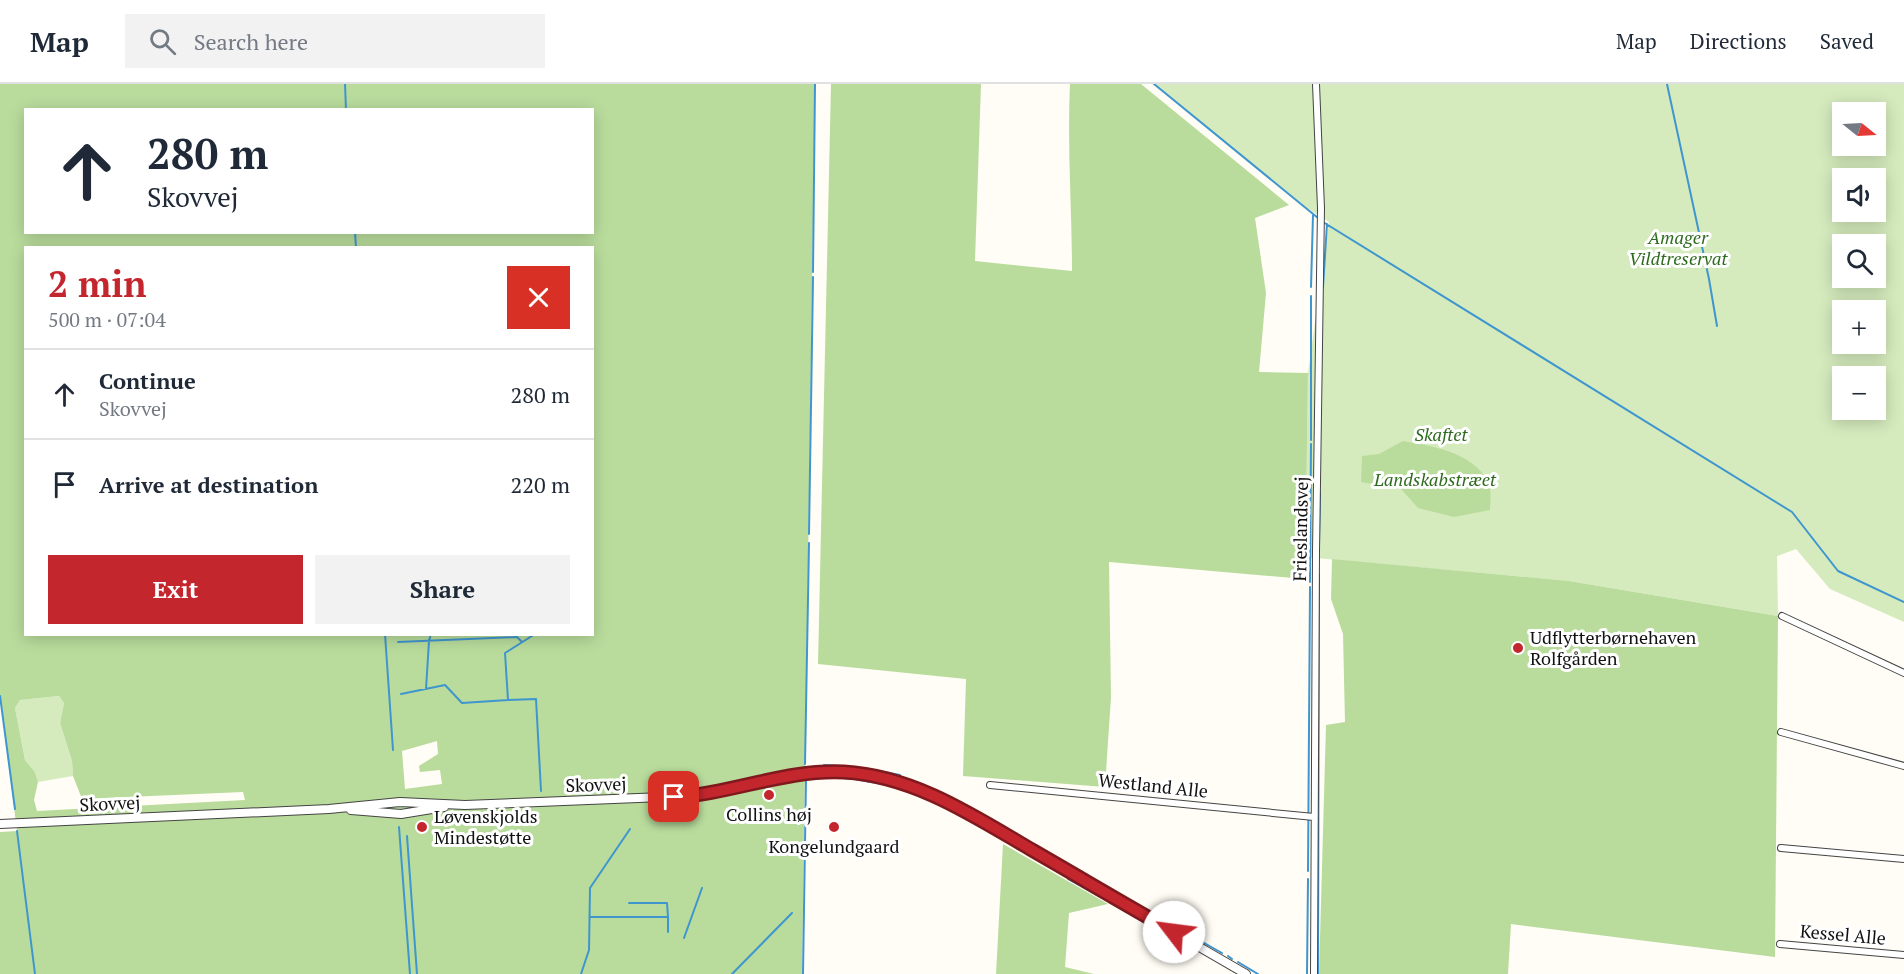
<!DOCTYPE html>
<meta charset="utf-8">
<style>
:root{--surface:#fff;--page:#f2f2f3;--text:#1f2937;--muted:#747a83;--line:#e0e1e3;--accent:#c4262e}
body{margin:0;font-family:"PT Serif",serif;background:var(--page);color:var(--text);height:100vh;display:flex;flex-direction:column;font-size:22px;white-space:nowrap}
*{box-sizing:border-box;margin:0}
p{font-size:20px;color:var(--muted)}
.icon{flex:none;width:33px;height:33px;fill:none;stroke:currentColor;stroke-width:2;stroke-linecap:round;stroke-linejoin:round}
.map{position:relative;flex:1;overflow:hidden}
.panel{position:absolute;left:24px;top:162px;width:570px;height:390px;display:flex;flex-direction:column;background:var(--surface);border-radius:0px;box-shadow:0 3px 15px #0003}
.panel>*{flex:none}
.banner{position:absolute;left:24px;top:24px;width:570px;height:126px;border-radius:0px;box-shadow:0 3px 15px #0003;background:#fff;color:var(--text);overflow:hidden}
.needle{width:39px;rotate:108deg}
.buttons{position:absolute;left:1832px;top:18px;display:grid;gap:12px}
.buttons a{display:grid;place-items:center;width:54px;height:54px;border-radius:0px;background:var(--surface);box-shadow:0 3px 15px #0003;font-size:30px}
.pin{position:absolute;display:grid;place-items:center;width:51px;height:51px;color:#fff;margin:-26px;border-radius:12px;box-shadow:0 3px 9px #0006}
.me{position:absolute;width:66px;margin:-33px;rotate:300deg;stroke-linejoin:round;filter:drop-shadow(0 0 4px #0008)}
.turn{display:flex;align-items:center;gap:21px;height:126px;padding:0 24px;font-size:27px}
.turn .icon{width:78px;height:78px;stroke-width:2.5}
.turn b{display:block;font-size:42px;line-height:51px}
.round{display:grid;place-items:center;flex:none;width:63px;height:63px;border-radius:0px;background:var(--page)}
.overview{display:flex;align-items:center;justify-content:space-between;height:102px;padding:0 24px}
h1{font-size:36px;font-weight:700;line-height:45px;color:var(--accent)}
.button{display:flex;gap:12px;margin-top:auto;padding:12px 24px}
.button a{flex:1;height:69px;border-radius:0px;background:var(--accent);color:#fff;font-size:24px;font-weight:700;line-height:69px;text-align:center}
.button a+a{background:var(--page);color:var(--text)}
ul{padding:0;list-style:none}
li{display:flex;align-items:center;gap:18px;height:90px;padding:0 24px;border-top:2px solid var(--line)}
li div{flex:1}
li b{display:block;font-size:22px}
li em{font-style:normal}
header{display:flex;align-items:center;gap:36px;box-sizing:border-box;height:84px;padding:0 30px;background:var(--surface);border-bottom:2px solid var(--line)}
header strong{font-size:28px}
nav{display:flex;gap:33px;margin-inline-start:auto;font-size:21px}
.search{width:420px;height:54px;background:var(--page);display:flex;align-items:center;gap:15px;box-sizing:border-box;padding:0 21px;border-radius:0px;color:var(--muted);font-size:22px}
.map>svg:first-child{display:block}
.green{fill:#d5ebbd;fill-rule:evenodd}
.forest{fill:#b9dc9c;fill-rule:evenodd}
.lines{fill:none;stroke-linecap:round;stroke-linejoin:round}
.stream{stroke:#3f96cf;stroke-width:2}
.minor-casing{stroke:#444;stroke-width:8}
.tertiary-casing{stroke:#444;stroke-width:10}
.minor{stroke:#fff;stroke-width:6}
.tertiary{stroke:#fff;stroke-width:8}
.route-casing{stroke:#7f191e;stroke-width:15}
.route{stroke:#c4262e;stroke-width:10}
.poi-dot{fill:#c4262e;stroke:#fff;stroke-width:2}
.labels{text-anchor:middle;stroke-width:6;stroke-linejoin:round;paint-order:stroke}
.park-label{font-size:18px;font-style:italic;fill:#2f6b1f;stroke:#fff}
.street-label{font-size:18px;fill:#111;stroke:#fff}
.poi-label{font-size:18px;fill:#111;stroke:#fff;text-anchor:start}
</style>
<header>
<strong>Map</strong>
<div class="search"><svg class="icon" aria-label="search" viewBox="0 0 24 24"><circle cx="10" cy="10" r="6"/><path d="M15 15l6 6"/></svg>Search here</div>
<nav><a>Map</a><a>Directions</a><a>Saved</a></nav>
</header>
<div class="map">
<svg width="1904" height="890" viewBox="0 0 1904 890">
<rect width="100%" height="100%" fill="#fffdf5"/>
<!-- green -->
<path class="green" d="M1154,0H1904V538L1830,505L1796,465L1777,472L1778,532L1569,497L1305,473L1308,289L1329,138L1307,124ZM1842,28H1875V62H1842ZM1842,94H1875V128H1842ZM1842,160H1875V194H1842ZM1842,226H1875V260H1842ZM1842,292H1875V326H1842Z
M59,612L64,619L60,639L72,677L73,692L38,698L35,688L25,676L15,624L20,616Z"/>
<!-- forest -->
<path class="forest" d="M0,0H815L802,890H0V748L17,747L0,612ZM26,26H592V148H26ZM26,164H592V550H26ZM59,612L64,619L60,639L72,677L73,692L82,715L243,708L245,716L37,727L34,716L38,698L35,688L25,676L15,624L20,616ZM437,657L438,670L419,682L420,688L440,686L442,700L405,705L402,667Z
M831,0H981L975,177L1072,187C1072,125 1067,62 1070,0H1141L1289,121L1255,134L1266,209L1259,288L1308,289L1305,495L1109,478L1111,613L1105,703L963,692L966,595L818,580Z
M1403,357C1432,362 1473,368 1488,398C1492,405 1490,418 1490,426L1454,433L1418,424L1401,405L1361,398L1362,372L1379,370Z
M1332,475L1569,497L1778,532L1775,873L1511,840L1508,890H1319L1326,641L1345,638L1343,550L1331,515Z
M1003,760L1108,820L1069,829L1065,883L1094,890H996Z"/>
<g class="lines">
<!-- stream -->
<path class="stream" d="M345,0L346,26
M1154,0L1318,134
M1667,0L1709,195L1717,242
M1323,138L1792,428L1838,487L1904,518
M355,148L356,164
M813,188L815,0
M1311,203L1313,131
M1323,203L1327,140
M1311,212V356
M809,450L813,193
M1319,460L1320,409
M1310,498L1311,360
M385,550L393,666
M535,550L505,569L508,616L536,615L541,707
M398,558L517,553L522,558
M426,605L429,557L431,550
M401,610L445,601L462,619L508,616
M0,612L15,725
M805,680L809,459
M824,681L863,684
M869,685L900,691
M832,693L854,695L888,701
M399,743L410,890
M17,747L35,890
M407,752L417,890
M1045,768L1081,788
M1308,787L1310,503
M1090,794L1116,808
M1068,795L1102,814
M1126,814L1141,823
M1109,818L1164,850
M590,833H668L667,819H629
M1170,839L1174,841
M1180,845L1185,848
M668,848V833
M1190,851L1222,869
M684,854L702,804
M1228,872L1232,875
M1238,878L1258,890
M581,890L589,866L590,804L630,745
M732,890L792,829
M803,890L806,694
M1307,890L1308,795
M1318,890L1319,491"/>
<!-- minor casing -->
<g class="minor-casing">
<path id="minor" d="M1782,532L1904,589
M1781,648L1904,682
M990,701L1314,733
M1781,764L1904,775
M1780,860L1904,871
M1314,890L1316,467L1321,124L1316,0"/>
</g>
<!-- tertiary casing -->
<g class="tertiary-casing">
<path id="tertiary" d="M351,726L401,730L444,723
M0,740L329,725L400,718L465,721L688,712C721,707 753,697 787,691C858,681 906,697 968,729L1246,890"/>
</g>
<!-- minor -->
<use href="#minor" class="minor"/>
<!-- tertiary -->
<use href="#tertiary" class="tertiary"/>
</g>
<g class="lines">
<!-- route casing -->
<g class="route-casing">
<path id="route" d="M674,713C731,710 786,685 844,688C914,692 974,732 1032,766C1079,793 1126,821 1174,848"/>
</g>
<!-- route -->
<use href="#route" class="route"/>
</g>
<!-- markers -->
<g class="poi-dot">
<circle cx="1518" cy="564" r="6"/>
<circle cx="769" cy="711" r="6"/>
<circle cx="422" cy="743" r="6"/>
<circle cx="834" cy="743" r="6"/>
</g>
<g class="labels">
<!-- park labels -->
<g class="park-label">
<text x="1678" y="160">Amager<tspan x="1678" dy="21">Vildtreservat</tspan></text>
<text x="1441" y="357">Skaftet</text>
<text x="1435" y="402">Landskabstræet</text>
</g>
<!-- street labels -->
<g class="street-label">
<text transform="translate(1301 445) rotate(-89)" y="6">Frieslandsvej</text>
<text transform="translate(596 701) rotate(-2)" y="6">Skovvej</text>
<text transform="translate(1153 702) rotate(6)" y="6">Westland Alle</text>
<text transform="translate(110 720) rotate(-3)" y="6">Skovvej</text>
<text transform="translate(1843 851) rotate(5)" y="6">Kessel Alle</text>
</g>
<!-- poi labels -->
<g class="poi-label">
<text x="1530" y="560">Udflytterbørnehaven<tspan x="1530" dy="21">Rolfgården</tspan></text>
<text x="769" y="737" text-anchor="middle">Collins høj</text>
<text x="434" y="739">Løvenskjolds<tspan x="434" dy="21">Mindestøtte</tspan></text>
<text x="834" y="769" text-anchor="middle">Kongelundgaard</text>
</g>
</g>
</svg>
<div class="buttons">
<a><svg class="needle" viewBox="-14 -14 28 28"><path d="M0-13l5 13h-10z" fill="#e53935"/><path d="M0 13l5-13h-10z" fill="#747a83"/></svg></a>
<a><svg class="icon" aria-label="sound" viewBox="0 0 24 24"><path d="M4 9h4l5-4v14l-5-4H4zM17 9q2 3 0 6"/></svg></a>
<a><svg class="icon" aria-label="search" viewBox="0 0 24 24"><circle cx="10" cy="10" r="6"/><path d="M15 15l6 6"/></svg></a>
<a>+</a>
<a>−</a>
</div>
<div class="pin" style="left:674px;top:713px;background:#d93025"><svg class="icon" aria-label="arrive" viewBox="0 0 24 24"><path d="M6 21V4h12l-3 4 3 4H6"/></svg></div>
<svg class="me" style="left:1174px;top:848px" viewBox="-20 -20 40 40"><circle r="19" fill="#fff"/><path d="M0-13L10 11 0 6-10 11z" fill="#c4262e"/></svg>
<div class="banner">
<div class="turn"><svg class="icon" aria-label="ahead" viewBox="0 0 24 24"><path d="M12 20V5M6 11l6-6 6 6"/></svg><div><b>280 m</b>Skovvej</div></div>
</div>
<section class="panel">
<div class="overview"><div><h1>2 min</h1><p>500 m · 07:04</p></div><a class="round" style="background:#d93025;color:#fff"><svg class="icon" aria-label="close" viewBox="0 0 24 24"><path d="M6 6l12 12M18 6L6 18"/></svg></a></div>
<ul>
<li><svg class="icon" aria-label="ahead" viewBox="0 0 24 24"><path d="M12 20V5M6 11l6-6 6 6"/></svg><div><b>Continue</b><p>Skovvej</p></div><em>280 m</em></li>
<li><svg class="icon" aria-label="arrive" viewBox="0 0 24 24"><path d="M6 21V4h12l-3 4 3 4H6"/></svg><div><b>Arrive at destination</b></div><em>220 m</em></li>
</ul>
<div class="button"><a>Exit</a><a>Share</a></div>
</section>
</div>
